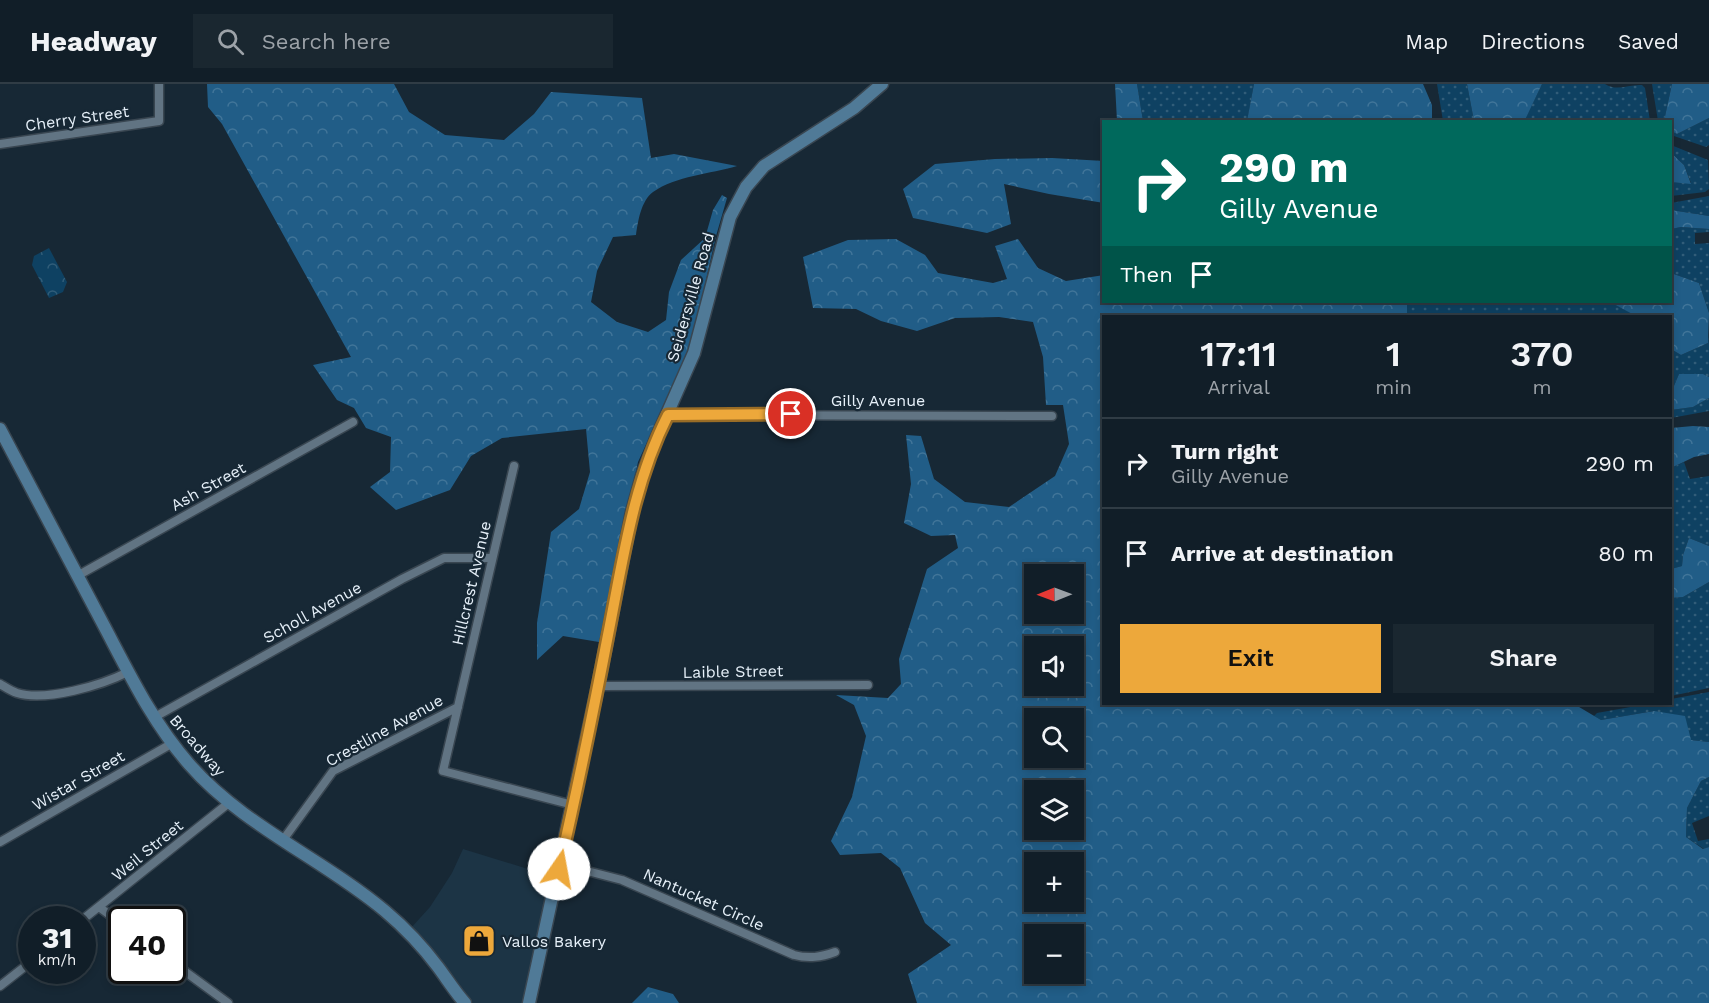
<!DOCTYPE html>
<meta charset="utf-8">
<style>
:root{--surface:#111e28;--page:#1a2730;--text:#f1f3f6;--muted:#9ca2a8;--line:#303c45;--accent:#eda83b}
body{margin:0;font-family:"Work Sans",sans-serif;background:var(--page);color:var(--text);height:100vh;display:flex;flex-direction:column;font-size:22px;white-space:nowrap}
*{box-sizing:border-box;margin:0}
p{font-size:20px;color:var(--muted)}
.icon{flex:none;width:33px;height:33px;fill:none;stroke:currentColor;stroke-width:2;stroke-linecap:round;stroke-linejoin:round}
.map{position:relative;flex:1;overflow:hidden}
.sheet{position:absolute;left:1102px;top:231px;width:570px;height:390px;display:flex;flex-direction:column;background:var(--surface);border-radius:0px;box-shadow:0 3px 9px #0003,0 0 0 2px var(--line)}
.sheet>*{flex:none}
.guide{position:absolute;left:1102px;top:36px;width:570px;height:183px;border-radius:0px;box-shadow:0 3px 9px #0003,0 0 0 2px var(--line);background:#00695c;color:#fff;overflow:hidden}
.needle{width:39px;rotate:269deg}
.controls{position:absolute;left:1024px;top:480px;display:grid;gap:12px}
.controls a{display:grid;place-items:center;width:60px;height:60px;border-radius:0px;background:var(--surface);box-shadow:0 3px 9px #0003,0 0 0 2px var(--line);font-size:30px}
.speed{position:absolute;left:18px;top:822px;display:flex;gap:12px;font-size:30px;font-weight:700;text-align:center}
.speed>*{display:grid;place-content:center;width:78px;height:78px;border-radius:50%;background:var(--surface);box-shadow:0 3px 9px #0003,0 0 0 2px var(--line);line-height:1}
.speed small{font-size:15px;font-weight:400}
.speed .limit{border:3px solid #111;border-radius:9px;background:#fff;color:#111}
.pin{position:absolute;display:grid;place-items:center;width:51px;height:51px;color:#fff;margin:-26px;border:3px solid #fff;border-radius:50%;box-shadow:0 2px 6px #0007}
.me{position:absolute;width:66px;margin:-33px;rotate:12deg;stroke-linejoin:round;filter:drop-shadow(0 0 4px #0008)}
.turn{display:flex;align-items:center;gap:21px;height:126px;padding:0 18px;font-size:27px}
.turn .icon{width:78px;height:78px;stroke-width:2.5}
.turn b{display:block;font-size:42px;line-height:51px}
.then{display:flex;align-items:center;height:57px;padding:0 18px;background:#0003;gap:12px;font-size:22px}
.eta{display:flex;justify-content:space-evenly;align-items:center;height:102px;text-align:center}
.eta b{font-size:36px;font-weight:600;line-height:42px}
.primary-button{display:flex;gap:12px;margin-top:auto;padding:12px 18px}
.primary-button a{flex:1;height:69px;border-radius:0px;background:var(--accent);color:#111;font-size:24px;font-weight:600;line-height:69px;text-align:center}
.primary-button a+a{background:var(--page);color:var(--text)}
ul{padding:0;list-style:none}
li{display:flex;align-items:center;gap:18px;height:90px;padding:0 18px;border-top:2px solid var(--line)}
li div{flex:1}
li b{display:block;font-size:22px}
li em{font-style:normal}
header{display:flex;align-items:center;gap:36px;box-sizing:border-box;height:84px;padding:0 30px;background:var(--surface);border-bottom:2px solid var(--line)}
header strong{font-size:28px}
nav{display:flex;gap:33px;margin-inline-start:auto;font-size:21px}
.search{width:420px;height:54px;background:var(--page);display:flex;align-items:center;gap:15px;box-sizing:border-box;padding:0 21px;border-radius:0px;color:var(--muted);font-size:22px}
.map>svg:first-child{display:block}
.built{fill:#1c3445}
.grass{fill:url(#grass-dots)}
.forest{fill:url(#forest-crowns);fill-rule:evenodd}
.park{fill:url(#park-crowns)}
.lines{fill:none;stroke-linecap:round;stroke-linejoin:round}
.street-casing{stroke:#394651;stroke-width:11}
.secondary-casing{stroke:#394651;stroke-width:15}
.street{stroke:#617483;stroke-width:8}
.secondary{stroke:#507a97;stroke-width:12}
.route-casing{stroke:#9a6d26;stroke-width:15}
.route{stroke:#eda83b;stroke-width:10}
.labels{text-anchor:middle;stroke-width:4.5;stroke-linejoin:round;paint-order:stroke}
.street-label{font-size:16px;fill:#e6f0f9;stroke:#172835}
.poi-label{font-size:16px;fill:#e6f0f9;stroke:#172835;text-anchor:start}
</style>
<header>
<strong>Headway</strong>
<div class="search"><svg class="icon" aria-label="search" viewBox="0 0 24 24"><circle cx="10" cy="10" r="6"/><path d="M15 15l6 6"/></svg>Search here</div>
<nav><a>Map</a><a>Directions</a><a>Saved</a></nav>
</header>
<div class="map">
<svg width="1709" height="919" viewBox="0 0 1709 919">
<defs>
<pattern id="grass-dots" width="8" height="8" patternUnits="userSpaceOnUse" patternTransform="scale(1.5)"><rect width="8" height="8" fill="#0e4162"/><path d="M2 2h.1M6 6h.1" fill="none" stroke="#315d79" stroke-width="1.8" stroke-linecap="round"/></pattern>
<pattern id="forest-crowns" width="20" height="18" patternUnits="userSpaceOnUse" patternTransform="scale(1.5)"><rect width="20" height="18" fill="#215d87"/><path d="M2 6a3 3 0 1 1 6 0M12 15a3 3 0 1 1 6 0" fill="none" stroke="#417599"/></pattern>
<pattern id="park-crowns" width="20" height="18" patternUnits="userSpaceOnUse" patternTransform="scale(1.5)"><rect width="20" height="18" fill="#0e4162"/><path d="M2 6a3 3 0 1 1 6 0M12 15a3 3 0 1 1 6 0" fill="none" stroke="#315d79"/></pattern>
</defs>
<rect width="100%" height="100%" fill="#172835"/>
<!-- built -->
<path class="built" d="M463,765L528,785L549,794L523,919H473L438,872L411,844L430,823L452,789Z"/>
<!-- grass -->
<path class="grass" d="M1137,0H1254L1247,38L1143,37Z
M1437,0H1467L1474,37H1443Z
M1542,0H1605C1617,8 1629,0 1642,1L1645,4L1650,37H1524Z
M1652,0H1672L1664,37H1658Z
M1709,34V61L1706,63L1671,51V47L1677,50Z
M1671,61L1708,76L1709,105L1705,108L1671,112V98L1691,99L1684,81L1671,69Z
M1709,112V132L1671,126V119Z
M1681,143L1709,145V148L1695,149V160L1709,159V229L1699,199L1671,189V145Z
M1407,218H1610L1637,232H1407Z
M1709,251V293L1702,290H1679L1671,309V265L1681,271L1708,259Z
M1709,314V327L1671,334V326L1693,323Z
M1684,378L1690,395L1709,392V462L1689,454L1683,471L1682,482L1671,485V384Z
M1709,498V604L1671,612V514L1683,513Z
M1709,608V658L1691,656L1654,627L1601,636L1594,632L1597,629L1647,620H1671V615Z
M1709,693V732L1692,739L1698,757L1709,755V763L1704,765L1686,753L1687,724L1701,697Z"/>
<!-- forest -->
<path class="forest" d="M207,0H394L409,28L445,51L504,56L534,30L551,8L642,14L651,74L674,70L737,82C710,90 676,92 653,108C641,117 638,137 636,151L613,153L597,187L591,218L617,238L648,248L666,236L669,208L681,176L705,154L713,126L722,111L727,114L716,152L691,262L638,378L599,558L563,552L537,576V539L551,448L579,425L590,388L586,345L502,354L471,372L450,406L396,426L370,403L390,388L391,353L366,344L354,324L337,316L313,281L351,273L222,40L208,23Z
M1115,0H1137L1143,37H1117Z
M1254,0H1423L1432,21V37H1247Z
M1467,0H1542L1524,38L1474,37Z
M1672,0H1709V34L1677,50L1671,47V38L1664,37Z
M1671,69L1684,81L1691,100L1671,98Z
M1052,74L1104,77V119L1049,110L1004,100L1011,140L987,149L913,134L903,105L935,80L995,75Z
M1671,126L1709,132V145L1681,143L1671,145Z
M896,155L925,171L938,189L993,199L1007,195L995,162L1018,155L1038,184L1066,197L1104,191V218H1407V232H1104V620H1574L1601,636L1654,627L1685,632L1691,656L1709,658V693L1701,697L1687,724L1686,753L1703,765L1709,763V919H917L908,890L951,861L925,839L900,784L881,769L840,771L831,757L852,713L866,652L854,621L836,611L888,614L901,600L899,575L927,485L958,464L955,451L931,452L904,439L911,400L906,351L921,352L934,395L965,418L1009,423L1055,392L1069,360L1063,321H1046L1043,273L1033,238L999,233L955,234L917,247L881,237L856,225L813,224L803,173L848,156ZM1035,490H1074V530H1035ZM1035,562H1074V602H1035ZM1074,634V674H1035V634ZM1035,706H1074V746H1035ZM1074,778V818H1035V778ZM1074,850V890H1035V850Z
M1671,189L1699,199L1709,229L1708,259L1681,271L1671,265V232H1636L1610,218H1671Z
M1679,290H1703L1709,293V314L1693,323L1671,326V309Z
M1693,342L1709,343V370L1694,373L1671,384V344Z
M1689,454L1709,462V498L1683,513L1671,514V485L1682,482L1683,471Z
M648,903L673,910L679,919H632Z"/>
<!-- park -->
<path class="park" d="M49,164L67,198L63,208L49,214L32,181L34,172Z"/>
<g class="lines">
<!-- street casing -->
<g class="street-casing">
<path id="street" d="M0,60L159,37V0
M667,331L1052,332
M514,382L443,687L573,721
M77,492L353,338
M0,600C5,603 11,607 17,609C46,618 102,601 128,588
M598,602L868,601
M153,634L402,495L444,474H492
M283,756L333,687L458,623
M0,758L171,660
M560,780L622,796L794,871C809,875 821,873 835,868
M99,823L122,840
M82,836L230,718
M172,878L228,919
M0,902L32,877"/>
</g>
<!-- secondary casing -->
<g class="secondary-casing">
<path id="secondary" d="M0,345C34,409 68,474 102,538C128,587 152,638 189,680C243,742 323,775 385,827C404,843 423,863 438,883C447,895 455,908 465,919
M529,919L598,602L632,428L642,392L656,355L694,269L730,133L746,103L764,82L854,24L882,0"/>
</g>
<!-- street -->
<use href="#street" class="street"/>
<!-- secondary -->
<use href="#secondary" class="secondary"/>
</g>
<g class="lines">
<!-- route casing -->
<g class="route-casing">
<path id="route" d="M559,785C577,707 593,629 608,551C623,476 633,400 668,331L791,330"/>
</g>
<!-- route -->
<use href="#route" class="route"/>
</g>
<!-- icons -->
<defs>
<g id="shop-square" transform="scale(1.725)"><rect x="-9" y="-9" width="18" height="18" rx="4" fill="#eda83b" stroke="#172835"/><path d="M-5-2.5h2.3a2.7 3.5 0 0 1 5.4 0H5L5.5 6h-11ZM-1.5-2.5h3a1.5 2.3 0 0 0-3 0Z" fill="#111"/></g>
</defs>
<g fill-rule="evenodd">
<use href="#shop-square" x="479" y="857"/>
</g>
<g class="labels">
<!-- street labels -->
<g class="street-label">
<text transform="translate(77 34) rotate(-8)" y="6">Cherry Street</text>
<text transform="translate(690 213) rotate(-74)" y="6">Seidersville Road</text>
<text x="878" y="322">Gilly Avenue</text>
<text transform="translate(208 402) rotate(-29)" y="6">Ash Street</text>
<text transform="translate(471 499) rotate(-77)" y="6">Hillcrest Avenue</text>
<text transform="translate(312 528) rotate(-29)" y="6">Scholl Avenue</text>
<text transform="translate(733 587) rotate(-1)" y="6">Laible Street</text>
<text transform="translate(384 646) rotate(-29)" y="6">Crestline Avenue</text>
<text transform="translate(198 661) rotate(49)" y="6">Broadway</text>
<text transform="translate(78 696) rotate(-30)" y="6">Wistar Street</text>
<text transform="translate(147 766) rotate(-39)" y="6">Weil Street</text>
<text transform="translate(704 815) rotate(24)" y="6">Nantucket Circle</text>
</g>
<!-- poi labels -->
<g class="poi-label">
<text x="502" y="863">Vallos Bakery</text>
</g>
</g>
</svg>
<div class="controls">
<a><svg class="needle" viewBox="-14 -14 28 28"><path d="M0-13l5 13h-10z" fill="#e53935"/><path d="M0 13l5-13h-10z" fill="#9ca2a8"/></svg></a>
<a><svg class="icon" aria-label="sound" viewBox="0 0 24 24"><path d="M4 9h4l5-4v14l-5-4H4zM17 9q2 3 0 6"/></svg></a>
<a><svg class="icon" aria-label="search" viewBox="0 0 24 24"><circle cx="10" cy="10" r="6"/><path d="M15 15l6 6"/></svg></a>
<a><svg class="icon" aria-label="layers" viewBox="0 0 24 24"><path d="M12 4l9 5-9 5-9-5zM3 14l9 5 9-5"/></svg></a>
<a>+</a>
<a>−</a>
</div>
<div class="speed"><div>31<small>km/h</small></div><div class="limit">40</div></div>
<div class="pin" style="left:791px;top:330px;background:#d93025"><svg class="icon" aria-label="arrive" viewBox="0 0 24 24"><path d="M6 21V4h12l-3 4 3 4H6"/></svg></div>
<svg class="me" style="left:559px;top:785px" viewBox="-20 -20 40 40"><circle r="19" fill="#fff"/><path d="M0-13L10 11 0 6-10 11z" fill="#eda83b"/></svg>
<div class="guide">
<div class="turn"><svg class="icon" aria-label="right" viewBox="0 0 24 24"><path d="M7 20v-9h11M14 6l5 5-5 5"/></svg><div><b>290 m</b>Gilly Avenue</div></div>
<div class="then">Then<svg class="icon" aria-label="arrive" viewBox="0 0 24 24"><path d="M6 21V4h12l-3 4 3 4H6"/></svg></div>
</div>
<section class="sheet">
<div class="eta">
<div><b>17:11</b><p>Arrival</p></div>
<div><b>1</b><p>min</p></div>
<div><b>370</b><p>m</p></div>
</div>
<ul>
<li><svg class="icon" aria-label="right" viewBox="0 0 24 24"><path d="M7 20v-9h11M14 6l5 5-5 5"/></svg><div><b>Turn right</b><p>Gilly Avenue</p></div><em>290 m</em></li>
<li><svg class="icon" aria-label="arrive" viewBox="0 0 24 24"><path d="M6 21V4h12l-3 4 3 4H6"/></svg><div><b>Arrive at destination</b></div><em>80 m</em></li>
</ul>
<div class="primary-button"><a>Exit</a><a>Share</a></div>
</section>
</div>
